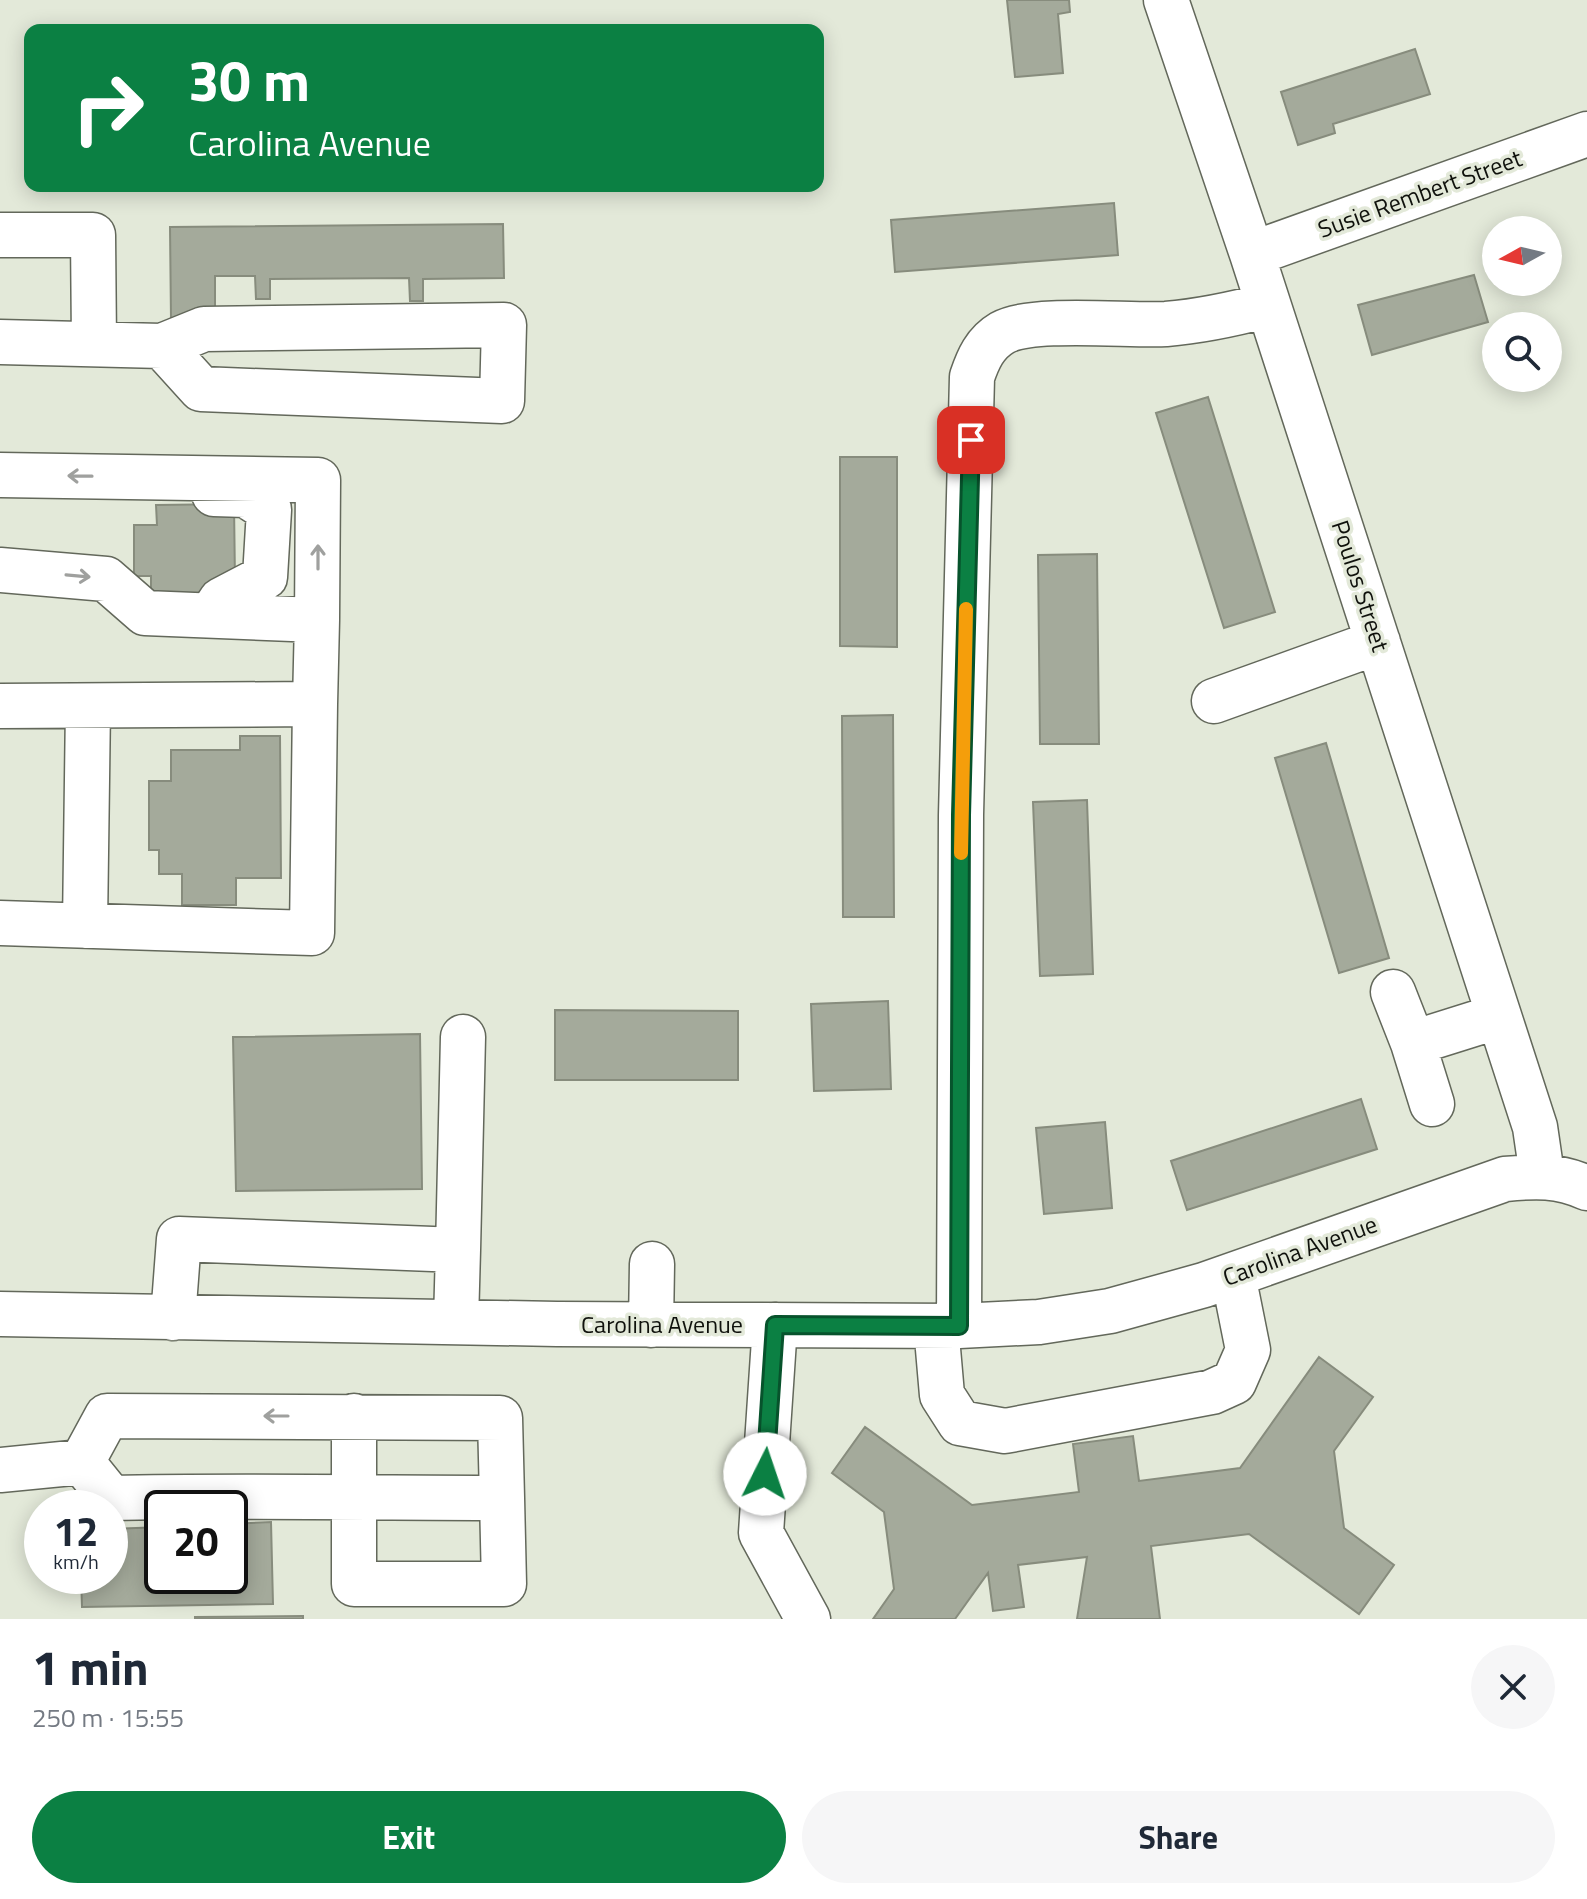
<!DOCTYPE html>
<meta charset="utf-8">
<style>
:root{--surface:#fff;--page:#f6f6f7;--text:#1f2937;--muted:#747a83;--accent:#0b8043}
body{margin:0;font-family:"Titillium Web",sans-serif;background:var(--page);color:var(--text);height:100vh;display:flex;flex-direction:column;font-size:30px;white-space:nowrap}
*{box-sizing:border-box;margin:0}
p{font-size:26px;color:var(--muted)}
.icon{flex:none;width:44px;height:44px;fill:none;stroke:currentColor;stroke-width:2;stroke-linecap:round;stroke-linejoin:round}
.map{position:relative;height:1619px;overflow:hidden}
.side{display:flex;flex-direction:column;background:var(--surface);flex:1}
.side>*{flex:none}
.guide{position:absolute;left:24px;top:24px;width:800px;height:168px;border-radius:16px;box-shadow:0 4px 20px #0003;background:#0b8043;color:#fff;overflow:hidden}
.needle{width:52px;rotate:262deg}
.buttons{position:absolute;left:1482px;top:216px;display:grid;gap:16px}
.buttons a{display:grid;place-items:center;width:80px;height:80px;border-radius:50%;background:var(--surface);box-shadow:0 4px 20px #0003;font-size:40px}
.speed{position:absolute;left:24px;top:1490px;display:flex;gap:16px;font-size:40px;font-weight:700;text-align:center}
.speed>*{display:grid;place-content:center;width:104px;height:104px;border-radius:50%;background:var(--surface);box-shadow:0 4px 20px #0003;line-height:1}
.speed small{font-size:20px;font-weight:400}
.speed .limit{border:4px solid #111;border-radius:12px;background:#fff;color:#111}
.pin{position:absolute;display:grid;place-items:center;width:68px;height:68px;color:#fff;margin:-34px;border-radius:16px;box-shadow:0 4px 12px #0006}
.me{position:absolute;width:88px;margin:-44px;rotate:4deg;stroke-linejoin:round;filter:drop-shadow(0 0 6px #0008)}
.turn{display:flex;align-items:center;gap:28px;height:168px;padding:0 32px;font-size:36px}
.turn .icon{width:104px;height:104px;stroke-width:2.5}
.turn b{display:block;font-size:56px;line-height:68px}
.round{display:grid;place-items:center;flex:none;width:84px;height:84px;border-radius:42px;background:var(--page)}
.head{display:flex;align-items:center;justify-content:space-between;height:136px;padding:0 32px}
h1{font-size:48px;font-weight:700;line-height:60px}
.primary-button{display:flex;gap:16px;margin-top:auto;padding:16px 32px}
.primary-button a{flex:1;height:92px;border-radius:48px;background:var(--accent);color:#fff;font-size:32px;font-weight:700;line-height:92px;text-align:center}
.primary-button a+a{background:var(--page);color:var(--text)}
.map>svg:first-child{display:block}
.building{fill:#a4aa9b;stroke:#878c7d;stroke-width:2}
.lines{fill:none;stroke-linecap:round;stroke-linejoin:round}
.minor-casing{stroke:#63685b;stroke-width:47}
.minor{stroke:#fff;stroke-width:44}
.oneway{stroke:#9fa09e}
.route-casing{stroke:#07532c;stroke-width:20}
.route{stroke:#0b8043;stroke-width:14}
.slow{stroke:#f59e0b;stroke-width:14}
.labels{text-anchor:middle;stroke-width:7;stroke-linejoin:round;paint-order:stroke}
.street-label{font-size:24px;fill:#0f110c;stroke:#e3e9d9}
</style>
<div class="map">
<svg width="1587" height="1619" viewBox="0 0 1587 1619">
<rect width="100%" height="100%" fill="#e3e9d9"/>
<!-- building -->
<path class="building" d="M1007,0H1069L1070,12L1058,14L1063,73L1015,77Z
M1415,49L1430,94L1333,124L1335,133L1298,145L1281,92Z
M1114,203L1118,255L895,272L891,220Z
M503,224L504,278L423,279V301H410L409,278L270,279V299H256L255,276H215V320H171L170,227Z
M1474,275L1488,322L1372,355L1358,305Z
M1208,397L1275,612L1224,628L1156,413Z
M840,457H897V647L840,646Z
M234,504L235,582L211,597L151,598V576H134V525H157L156,505Z
M1097,554L1099,744H1040L1038,555Z
M893,715L894,917H843L842,716Z
M240,736H280L281,878H236V905H182V874H159V850H149V781H171V750H240Z
M1326,743L1389,958L1339,973L1275,758Z
M1087,800L1093,974L1040,976L1033,802Z
M888,1001L891,1089L814,1091L811,1004Z
M555,1010L738,1011V1080H555Z
M420,1034L422,1189L236,1191L233,1037Z
M1361,1099L1377,1149L1187,1210L1171,1161Z
M1105,1122L1112,1208L1044,1214L1036,1128Z
M1319,1357L1373,1397L1334,1451L1344,1528L1394,1565L1359,1614L1249,1534L1151,1546L1160,1619H1077L1087,1557L1018,1565L1024,1607L993,1611L988,1573L955,1619H873L894,1589L884,1512L832,1473L865,1427L972,1505L1079,1492L1073,1444L1133,1436L1139,1481L1240,1468Z
M271,1522L273,1604L82,1607L81,1576H110V1529L162,1527V1576H230V1524Z
M303,1616V1619H195V1617Z"/>
<g class="lines">
<!-- minor casing -->
<g class="minor-casing">
<path id="minor" d="M1166,0L1252,254L1535,1127L1542,1175
M0,235H93L94,343
M1252,254L1587,134
M0,342L162,346L204,329L504,325L502,401L201,389L162,346
M0,475L318,480L317,620L145,613L106,579L0,570
M211,615L221,600L265,577L269,510L246,495L214,494
M1214,701L1378,642
M315,704L317,620
M0,706L315,704L312,933L0,923
M85,926L88,706
M1393,992L1413,1043L1432,1104
M1413,1043L1499,1016
M458,1250L463,1037
M0,1314L557,1324L959,1326L1039,1322L1110,1311L1204,1285L1505,1179C1535,1176 1559,1175 1587,1188
M173,1318L179,1239L458,1250L456,1322
M651,1325L652,1264
M775,1325L761,1533L808,1619
M936,1326L942,1395L960,1423L1005,1431L1212,1392L1234,1382L1248,1350L1233,1275
M959,1326L961,815L972,377C978,359 985,343 1002,333C1031,316 1128,326 1166,324C1202,321 1234,314 1268,305
M354,1416V1584H504L502,1498C371,1498 241,1495 111,1498L82,1462L107,1416L500,1418L502,1498
M0,1470L82,1462"/>
</g>
<!-- minor -->
<use href="#minor" class="minor"/>
</g>
<!-- one-way arrows -->
<defs><path id="oneway-shaft" d="M-6 0H5M1.5-3L5.5 0L1.5 3" fill="none" stroke-width="1.6" stroke-linecap="round" stroke-linejoin="round" transform="scale(2)"/></defs>
<g class="oneway">
<use href="#oneway-shaft" transform="translate(80 476) rotate(-179)"/>
<use href="#oneway-shaft" transform="translate(318 557) rotate(-90)"/>
<use href="#oneway-shaft" transform="translate(78 576) rotate(5)"/>
<use href="#oneway-shaft" transform="translate(276 1416) rotate(-180)"/>
</g>
<g class="lines">
<!-- route casing -->
<g class="route-casing">
<path id="route" d="M765,1474L775,1325L959,1326L961,815L971,440"/>
</g>
<!-- route -->
<use href="#route" class="route"/>
<!-- slow -->
<path class="slow" d="M961,853L966,609"/>
</g>
<g class="labels">
<!-- street labels -->
<g class="street-label">
<text transform="translate(1420 194) rotate(-20)" y="8">Susie Rembert Street</text>
<text transform="translate(1360 586) rotate(72)" y="8">Poulos Street</text>
<text transform="translate(1300 1251) rotate(-20)" y="8">Carolina Avenue</text>
<text x="662" y="1333">Carolina Avenue</text>
</g>
</g>
</svg>
<div class="buttons">
<a><svg class="needle" viewBox="-14 -14 28 28"><path d="M0-13l5 13h-10z" fill="#e53935"/><path d="M0 13l5-13h-10z" fill="#747a83"/></svg></a>
<a><svg class="icon" aria-label="search" viewBox="0 0 24 24"><circle cx="10" cy="10" r="6"/><path d="M15 15l6 6"/></svg></a>
</div>
<div class="speed"><div>12<small>km/h</small></div><div class="limit">20</div></div>
<div class="pin" style="left:971px;top:440px;background:#d93025"><svg class="icon" aria-label="arrive" viewBox="0 0 24 24"><path d="M6 21V4h12l-3 4 3 4H6"/></svg></div>
<svg class="me" style="left:765px;top:1474px" viewBox="-20 -20 40 40"><circle r="19" fill="#fff"/><path d="M0-13L10 11 0 6-10 11z" fill="#0b8043"/></svg>
<div class="guide">
<div class="turn"><svg class="icon" aria-label="right" viewBox="0 0 24 24"><path d="M7 20v-9h11M14 6l5 5-5 5"/></svg><div><b>30 m</b>Carolina Avenue</div></div>
</div>
</div>
<section class="side">
<div class="head"><div><h1>1 min</h1><p>250 m · 15:55</p></div><a class="round"><svg class="icon" aria-label="close" viewBox="0 0 24 24"><path d="M6 6l12 12M18 6L6 18"/></svg></a></div>
<div class="primary-button"><a>Exit</a><a>Share</a></div>
</section>
